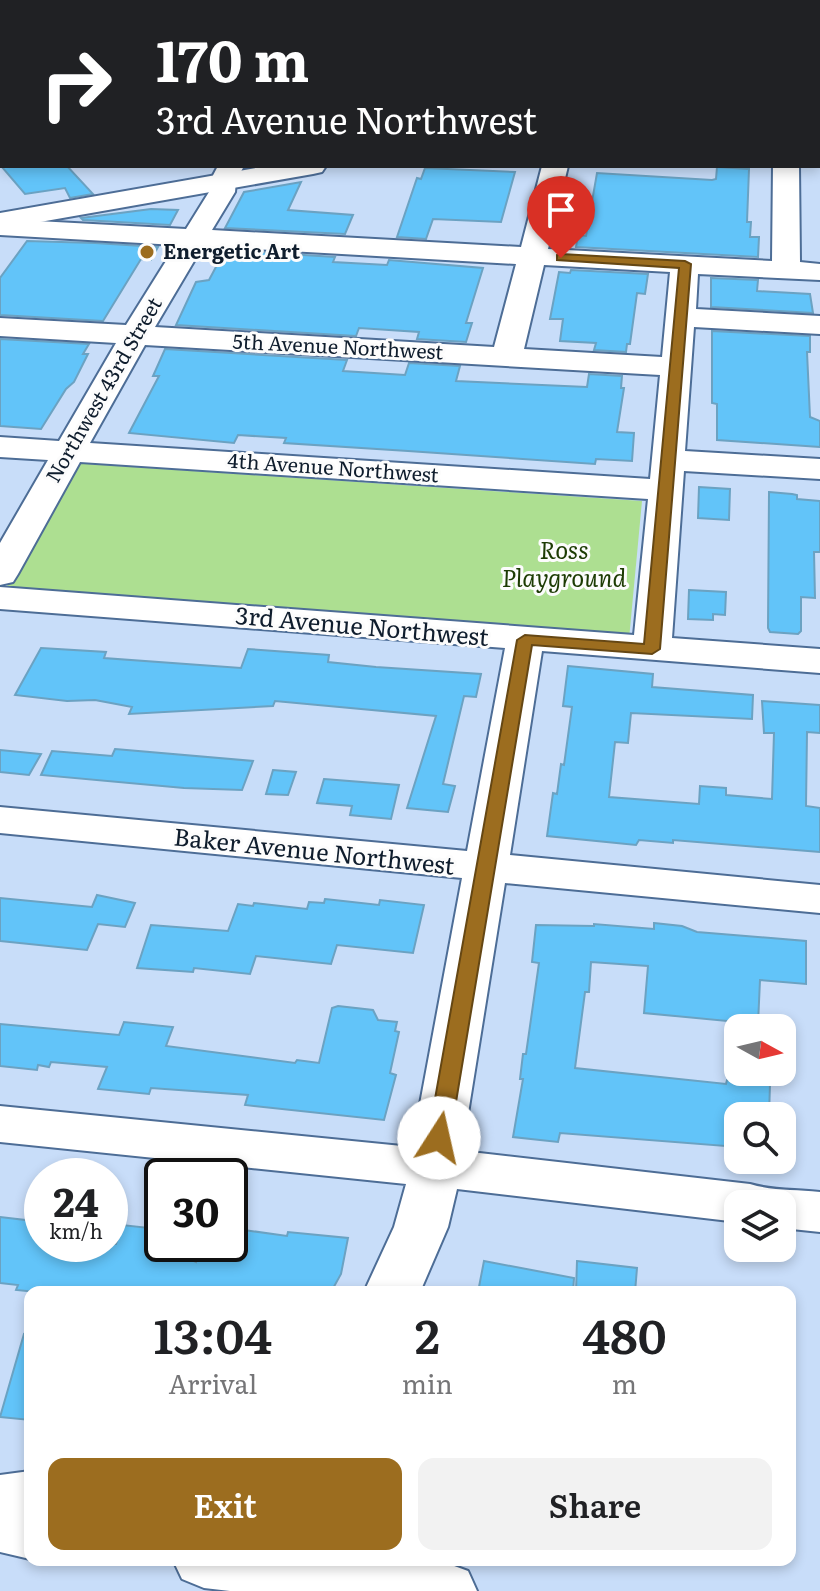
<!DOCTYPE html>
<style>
:root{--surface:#fff;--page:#f2f2f2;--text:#202124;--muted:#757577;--accent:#9c6d1f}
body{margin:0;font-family:Literata,serif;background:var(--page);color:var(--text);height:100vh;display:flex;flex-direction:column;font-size:30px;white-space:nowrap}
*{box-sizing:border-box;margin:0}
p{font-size:26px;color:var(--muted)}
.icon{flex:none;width:44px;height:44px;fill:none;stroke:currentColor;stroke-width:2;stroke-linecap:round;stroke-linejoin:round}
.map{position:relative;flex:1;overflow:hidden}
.panel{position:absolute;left:24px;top:1286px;width:772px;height:280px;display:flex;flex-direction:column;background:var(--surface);border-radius:16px;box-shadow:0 4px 12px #0003}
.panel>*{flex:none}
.top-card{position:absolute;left:0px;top:0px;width:820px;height:168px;box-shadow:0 4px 12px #0003;background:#202124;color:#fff;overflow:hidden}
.needle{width:52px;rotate:98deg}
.controls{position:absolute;left:724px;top:1014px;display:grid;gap:16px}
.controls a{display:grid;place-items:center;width:72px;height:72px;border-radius:16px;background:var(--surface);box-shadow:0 4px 12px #0003;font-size:40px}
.speed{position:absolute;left:24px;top:1158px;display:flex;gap:16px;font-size:40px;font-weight:700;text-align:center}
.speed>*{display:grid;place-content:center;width:104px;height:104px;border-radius:50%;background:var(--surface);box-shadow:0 4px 12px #0003;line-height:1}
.speed small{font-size:20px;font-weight:400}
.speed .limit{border:4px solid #111;border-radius:12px;background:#fff;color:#111}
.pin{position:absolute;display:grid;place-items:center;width:68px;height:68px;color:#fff;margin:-82px -34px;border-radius:50% 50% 50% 0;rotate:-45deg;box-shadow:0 0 8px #0007}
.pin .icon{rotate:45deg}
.me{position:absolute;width:88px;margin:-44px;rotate:10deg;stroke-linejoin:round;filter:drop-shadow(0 0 6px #0008)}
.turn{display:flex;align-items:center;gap:28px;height:168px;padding:0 24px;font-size:36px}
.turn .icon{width:104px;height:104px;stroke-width:2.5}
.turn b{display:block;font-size:56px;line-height:68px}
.eta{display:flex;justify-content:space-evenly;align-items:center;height:136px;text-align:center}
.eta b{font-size:48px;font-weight:600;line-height:56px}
.button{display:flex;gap:16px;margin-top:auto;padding:16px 24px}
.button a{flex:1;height:92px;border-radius:16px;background:var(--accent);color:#fff;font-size:32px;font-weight:600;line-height:92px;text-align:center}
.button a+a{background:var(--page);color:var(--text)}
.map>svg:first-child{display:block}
.green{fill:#addf91}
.building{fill:#62c4f9;stroke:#6ba2c2;stroke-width:2}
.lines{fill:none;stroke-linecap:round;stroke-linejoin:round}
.minor-casing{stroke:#4d6d96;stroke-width:4}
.major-casing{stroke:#4d6d96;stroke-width:4}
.minor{fill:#fff;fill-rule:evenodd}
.major{fill:#fff;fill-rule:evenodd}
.route{fill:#9c6d1f;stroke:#654714;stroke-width:2}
.poi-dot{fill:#9c6d1f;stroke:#fcfcfc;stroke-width:3}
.labels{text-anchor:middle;stroke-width:6;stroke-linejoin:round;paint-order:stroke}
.far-poi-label{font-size:20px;font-weight:bold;fill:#0f1d2d;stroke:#fcfcfc;text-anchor:start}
.far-street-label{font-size:20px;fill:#0f1d2d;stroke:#fcfcfc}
.park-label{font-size:24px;font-style:italic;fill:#1c3b03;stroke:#fcfcfc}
.street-label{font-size:24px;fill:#0f1d2d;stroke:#fcfcfc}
</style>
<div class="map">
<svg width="820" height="1591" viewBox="0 0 820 1591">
<rect width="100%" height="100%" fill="#c8ddf9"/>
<!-- green -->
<path class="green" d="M73,463L642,501L629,639L4,592Z"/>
<!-- building -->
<path class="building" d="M1,166H67L93,194L70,198L65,188L25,194Z
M717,167L749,169L747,222H751L750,237H759L758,257L576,247L578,235L586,236L597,173L712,180L716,179Z
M425,168L515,172L501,222L433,219L426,239L397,237L417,178L421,179Z
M301,182L288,210L353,215L345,234L225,228L244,192Z
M151,209L178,210L170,225L83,220L81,218Z
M27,241L95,243L158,247L151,260L141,259L103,321L0,315V278Z
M225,250L335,257L333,262L387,265L389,260L483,268L466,323H472L466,342L417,339L419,332L359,328L356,336L176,325L196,282L209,280Z
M571,270L648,274L645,294L637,293L630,344H627L626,352L594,350L596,343L560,341L563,319H550L559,272L570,273Z
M711,278L758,280L757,291L810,294L813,313L711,307Z
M712,331L810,336V352H807L810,417L820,421V447L717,440V404L712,403Z
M0,339L89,344L83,354H88L74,382L66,389L41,429L0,426Z
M165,349L347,360L343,371L405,375L409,363L460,366L456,381L587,387L589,374L622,376L621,388H624L617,432L634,433L632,461L596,459L595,464L408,451L284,443L286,438L238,435L234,443L129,433L159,376H153Z
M699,487L730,489L729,520L698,518Z
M769,492L792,494L797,495V499L820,501V552H814L815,598L801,597V631L798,634L770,632L768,628Z
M689,590L726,592L725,615L713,614V620L688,619Z
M41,648L106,652L104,658L241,668L248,649L329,655L328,662L376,667L481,674L476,697L464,696L443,784L455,786L448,812L407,808L436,716L275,701L273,706L129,714L132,707L95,700L67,701L15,695Z
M568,666L653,674L652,687L753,695L752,719L631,713L628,743L615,742L609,797L699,804L700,786L726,788V795L772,799L774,733H764L762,701L820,705V733L807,732L806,806L820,808V852L673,840V843L639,840L636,845L547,836L553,793L557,794L561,764L564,765L572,707L563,706Z
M115,749L253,761L242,790L184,788L41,775L52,751L112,756Z
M0,750L41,754L29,775L0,772Z
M273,770L296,772L288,795L266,794Z
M324,779L399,785L391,819L350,815L352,806L317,803Z
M97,895L135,903L125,927L98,924L87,950L0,941V898L92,907Z
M325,899L379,905L380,900L424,905L413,953L337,945L331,964L256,956L250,974L194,968L193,972L137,968L151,925L228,931L238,904L253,906L254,903L307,909L309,902L324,903Z
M654,923L682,926L697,932L806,941V984L760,980L758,1024L644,1013L648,966L591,962L589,992H585L575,1068L726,1084L727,1080L770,1084L769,1116H738V1147L560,1133L558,1142L513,1137L523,1079H520L523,1054H526L539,963L532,962L536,925L594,926V924L654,929Z
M338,1006L373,1010L378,1020L397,1022L395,1031L399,1032L390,1073L396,1075L384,1120L245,1105L248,1095L151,1088L149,1094L98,1089L107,1067L51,1062L49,1067L38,1065L37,1070L0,1066V1024L119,1035L124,1022L173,1027L166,1046L295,1063L297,1060L319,1063L332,1008Z
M0,1217L42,1222V1244H116L122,1225L159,1229L155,1242L196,1262L202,1244H230V1228L287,1236L288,1232L348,1238L341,1274L331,1292H37L16,1290L18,1285L0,1283Z
M484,1261L574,1278L573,1292H478Z
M577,1261L637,1268L635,1292H576Z
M24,1334L30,1335V1420L0,1417Z"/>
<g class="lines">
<!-- minor casing -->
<g class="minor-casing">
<path id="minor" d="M114,0H156L112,2Z
M208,0H230L207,2Z
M394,0H416L393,2Z
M2,25V40L0,41V26Z
M0,137H2V151H0Z
M218,166H244L236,181L235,192L212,230L521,247L542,166H568L548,249L772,261L773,166H799L800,262L820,264V280L698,274L696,309L820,316V334L694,327L685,451L820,459V479L684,471L672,638L820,649V673L542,651L510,855L820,885V913L505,883L462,1151L750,1184C773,1191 794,1189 820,1192V1232L782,1228V1204H738V1222L457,1189L448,1227L420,1292H364L394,1227L406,1184L0,1142V1106L412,1147L462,878L0,833V807L467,851L505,648L0,609V587L634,635L648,499L80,462L18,574L13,582L0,585V543L48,460L0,457V437L59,441L116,343L0,336V318L126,325L176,245L0,235V219L186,229L209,192L210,181ZM203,246L516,264L494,347L155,327ZM544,265L670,272L662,357L524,349ZM145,345L660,375L650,479L90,443Z
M30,1471V1559L0,1552V1475Z
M173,1560H424L446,1563L468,1571L477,1591H230L204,1588L182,1579Z"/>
</g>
<!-- major casing -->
<g class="major-casing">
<path id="major" d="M818,72H820V86H818Z
M267,166H326L322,172L313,174L0,229V213Z"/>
</g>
<!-- minor -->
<use href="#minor" class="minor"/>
<!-- major -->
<use href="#major" class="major"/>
</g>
<!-- route -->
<path class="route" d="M561,254L685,261L691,264L660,649L652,654L532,645L450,1138L447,1144H432L428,1138L517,640L525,635L644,644L679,268L557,260V255Z"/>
<!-- markers -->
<circle class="poi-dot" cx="147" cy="252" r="8"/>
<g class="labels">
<!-- far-poi labels -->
<g class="far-poi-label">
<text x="163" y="259">Energetic Art</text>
</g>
<!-- far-street labels -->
<g class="far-street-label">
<text transform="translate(338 347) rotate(3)" y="7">5th Avenue Northwest</text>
<text transform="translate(104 390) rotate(-60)" y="7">Northwest 43rd Street</text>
<text transform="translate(333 468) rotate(4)" y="7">4th Avenue Northwest</text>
</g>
<!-- park labels -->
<g class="park-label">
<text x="564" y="559">Ross<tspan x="564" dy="28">Playground</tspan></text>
</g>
<!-- street labels -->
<g class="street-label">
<text transform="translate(362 627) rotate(5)" y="8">3rd Avenue Northwest</text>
<text transform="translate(314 852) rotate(6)" y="8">Baker Avenue Northwest</text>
</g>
</g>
</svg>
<div class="controls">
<a><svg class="needle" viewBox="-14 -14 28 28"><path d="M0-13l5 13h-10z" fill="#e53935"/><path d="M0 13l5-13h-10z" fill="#757577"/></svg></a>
<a><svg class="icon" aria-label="search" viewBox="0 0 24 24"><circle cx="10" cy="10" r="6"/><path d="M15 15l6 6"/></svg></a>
<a><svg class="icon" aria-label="layers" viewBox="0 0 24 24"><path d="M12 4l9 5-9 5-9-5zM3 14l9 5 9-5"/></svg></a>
</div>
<div class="speed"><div>24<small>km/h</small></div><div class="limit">30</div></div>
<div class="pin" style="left:561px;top:258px;background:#d93025"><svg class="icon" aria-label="arrive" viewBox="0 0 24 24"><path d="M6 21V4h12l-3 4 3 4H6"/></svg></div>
<svg class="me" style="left:439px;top:1138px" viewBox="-20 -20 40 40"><circle r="19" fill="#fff"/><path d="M0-13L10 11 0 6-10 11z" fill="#9c6d1f"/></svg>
<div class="top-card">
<div class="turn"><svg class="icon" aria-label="right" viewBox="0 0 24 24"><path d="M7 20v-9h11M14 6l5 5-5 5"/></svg><div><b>170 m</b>3rd Avenue Northwest</div></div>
</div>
<section class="panel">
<div class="eta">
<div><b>13:04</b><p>Arrival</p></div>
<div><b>2</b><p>min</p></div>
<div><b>480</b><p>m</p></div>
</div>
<div class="button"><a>Exit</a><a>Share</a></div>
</section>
</div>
